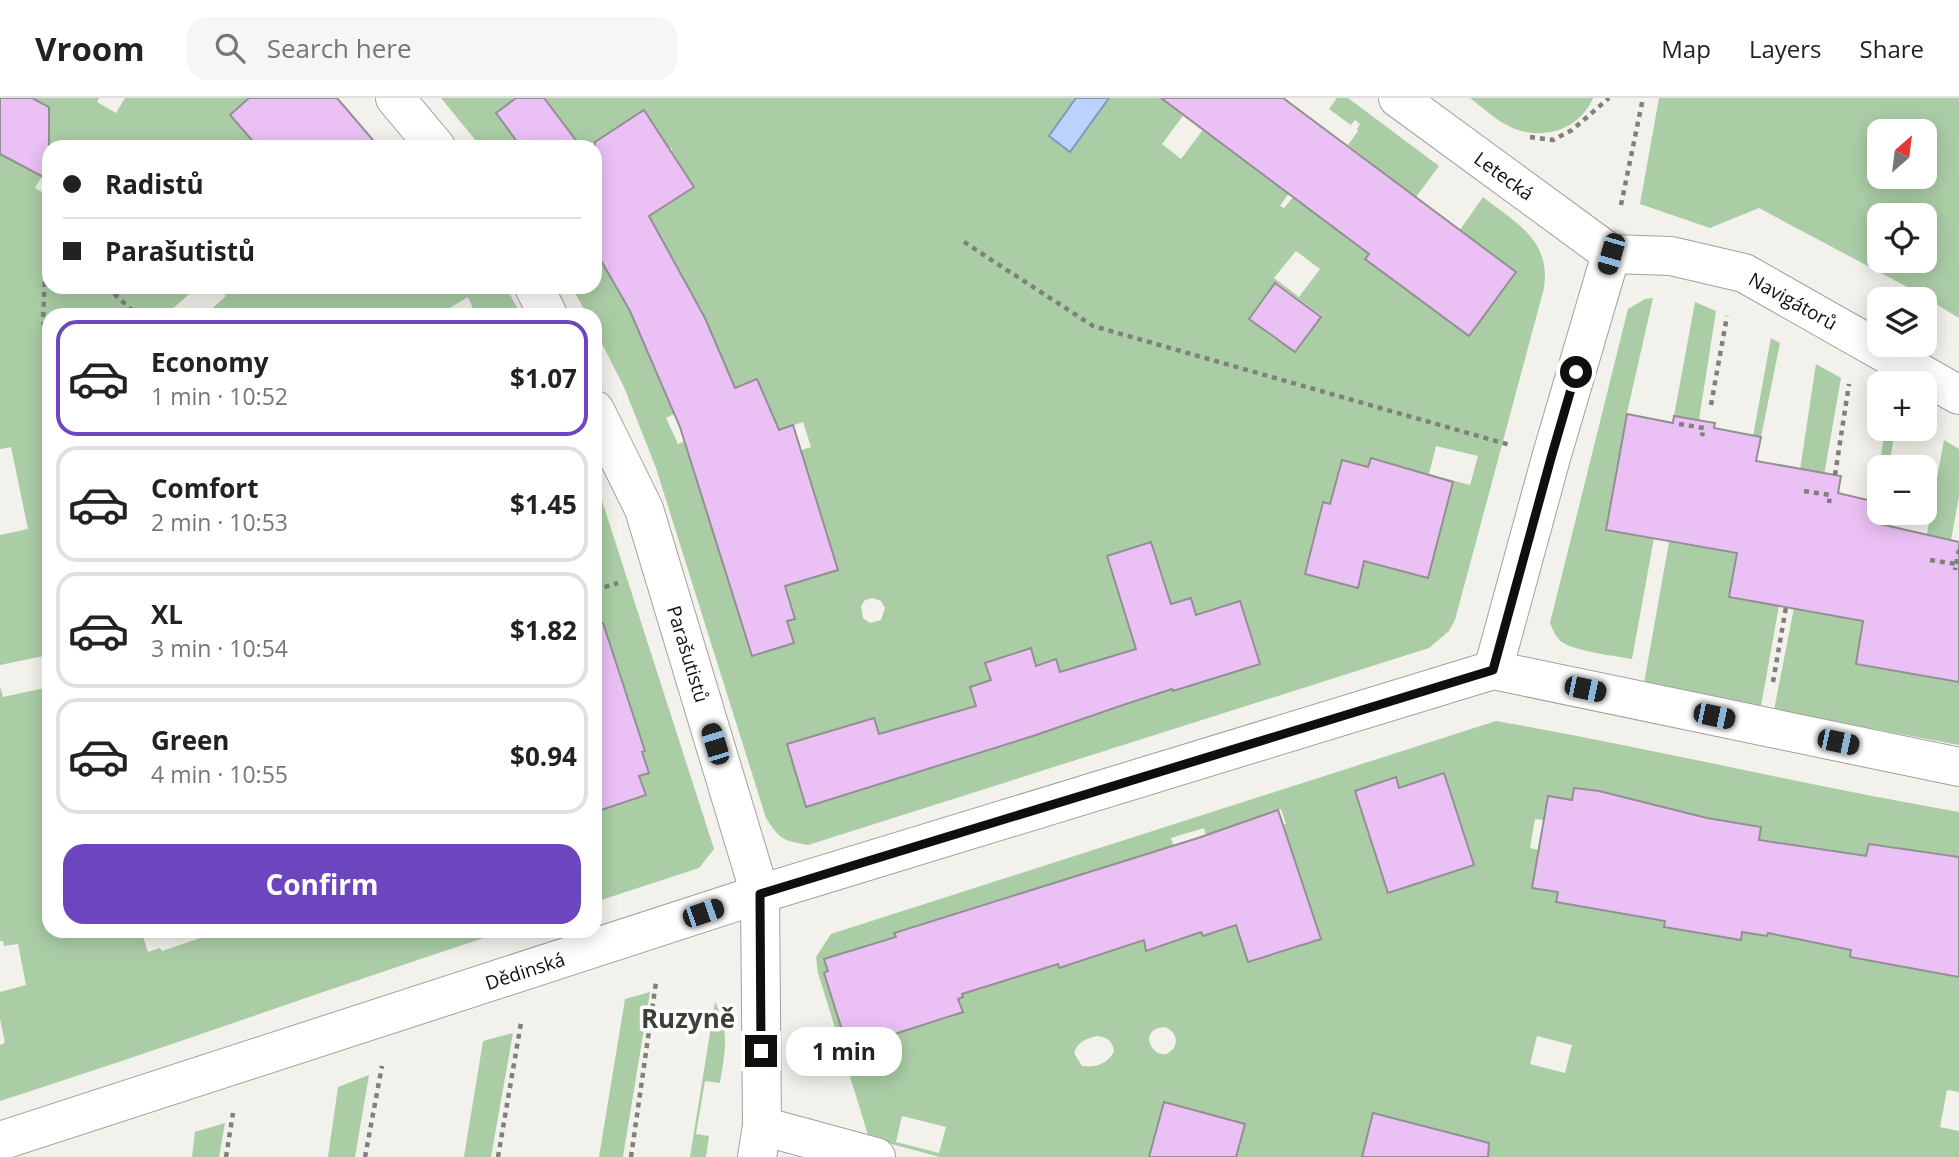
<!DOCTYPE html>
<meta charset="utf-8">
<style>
body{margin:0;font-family:"Open Sans",sans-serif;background:#f6f6f6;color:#222;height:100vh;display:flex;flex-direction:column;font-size:26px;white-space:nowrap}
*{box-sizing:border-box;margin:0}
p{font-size:23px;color:#767676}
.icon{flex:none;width:38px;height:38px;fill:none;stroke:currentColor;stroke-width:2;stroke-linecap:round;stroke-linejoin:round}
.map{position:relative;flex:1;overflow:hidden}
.sheet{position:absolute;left:42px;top:210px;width:560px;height:630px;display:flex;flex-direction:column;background:#fff;border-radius:21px;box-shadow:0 4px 18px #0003}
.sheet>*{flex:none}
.top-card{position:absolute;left:42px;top:42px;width:560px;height:154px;border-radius:21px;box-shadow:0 4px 18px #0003;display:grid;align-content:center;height:154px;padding:0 21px;background:#fff}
.needle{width:46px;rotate:28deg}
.buttons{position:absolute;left:1867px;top:21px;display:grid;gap:14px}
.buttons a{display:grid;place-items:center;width:70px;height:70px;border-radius:14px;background:#fff;box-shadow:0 4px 18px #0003;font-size:35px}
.end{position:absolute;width:32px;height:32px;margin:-16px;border:9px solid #0f0f0d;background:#fff;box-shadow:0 0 0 4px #fff}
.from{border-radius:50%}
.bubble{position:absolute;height:49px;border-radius:21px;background:#fff;box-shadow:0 4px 18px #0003;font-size:23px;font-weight:700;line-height:49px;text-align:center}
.car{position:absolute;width:21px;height:42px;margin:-21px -10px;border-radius:9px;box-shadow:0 0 5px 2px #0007;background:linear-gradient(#222 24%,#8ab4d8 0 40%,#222 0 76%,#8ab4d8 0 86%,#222 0)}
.top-card b{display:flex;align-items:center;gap:24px;height:66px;font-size:26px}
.top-card b+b{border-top:2px solid #e0e0e0}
.top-card i{width:18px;height:18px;background:#222}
ul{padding:12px 0 0;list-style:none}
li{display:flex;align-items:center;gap:21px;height:116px;margin:0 14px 10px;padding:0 7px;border:4px solid #e0e0e0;border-radius:21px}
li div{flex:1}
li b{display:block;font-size:26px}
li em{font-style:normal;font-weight:700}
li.current{border-color:#6c46bf}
li>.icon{width:63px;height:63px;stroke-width:1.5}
.action{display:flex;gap:14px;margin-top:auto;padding:14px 21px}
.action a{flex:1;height:80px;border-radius:21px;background:#6c46bf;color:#fff;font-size:28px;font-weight:700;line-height:80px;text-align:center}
header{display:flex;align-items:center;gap:42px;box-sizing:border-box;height:98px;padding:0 35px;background:#fff;border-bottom:2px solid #e0e0e0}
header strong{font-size:33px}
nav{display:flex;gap:38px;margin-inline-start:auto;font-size:24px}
.search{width:490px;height:63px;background:#f6f6f6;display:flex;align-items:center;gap:18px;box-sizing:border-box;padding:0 24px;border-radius:21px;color:#767676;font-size:26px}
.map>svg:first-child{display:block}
.green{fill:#aacda6;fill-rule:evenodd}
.water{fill:#bbd2fe;stroke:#8798b6;stroke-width:2}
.building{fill:#ebc1f5;stroke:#939094;stroke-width:2}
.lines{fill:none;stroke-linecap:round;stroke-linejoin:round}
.street-casing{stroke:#a2a19b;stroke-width:40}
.path{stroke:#7f7f7b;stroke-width:4.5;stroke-dasharray:5 5;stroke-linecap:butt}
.street{stroke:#fff;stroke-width:38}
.route{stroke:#0f0f0d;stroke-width:9}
.labels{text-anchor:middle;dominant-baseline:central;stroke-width:7;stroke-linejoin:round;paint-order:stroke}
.street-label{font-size:19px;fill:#0f0f0d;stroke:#fff}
.district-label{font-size:26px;font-weight:bold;fill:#403f3a;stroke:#fff}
</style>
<header>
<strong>Vroom</strong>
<div class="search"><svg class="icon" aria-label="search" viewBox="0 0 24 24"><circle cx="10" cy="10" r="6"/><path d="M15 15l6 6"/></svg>Search here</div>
<nav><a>Map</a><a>Layers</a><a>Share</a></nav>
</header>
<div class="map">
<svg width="1959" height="1059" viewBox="0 0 1959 1059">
<rect width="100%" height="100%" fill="#f2f1eb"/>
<!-- green -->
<g class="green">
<path d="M0 0H99L97 4 116 15 125 0H249L230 17 258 49H74L63 42 59 49H49V66L35 90 49 98V189H150L152 191 154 189H197L170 213 173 217H49V557L0 567V437L28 431 11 349 0 351Z"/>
<path d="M441 0H516L496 16 514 40 553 12 544 0H1076L1049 37 1070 53 1109 0H1164L1173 7 1179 0H1266L1229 50 1289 95 1280 108 1284 110 1294 98 1326 123 1370 64 1348 47 1358 33 1357 31 1360 26 1355 22 1351 27 1329 11 1337 0H1348L1439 68 1416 99 1413 97 1366 162 1469 238 1516 174 1460 132 1483 99C1516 125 1551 142 1544 190L1455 522 1449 533 1429 550 808 747C784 743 779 741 766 720L656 370 624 289 595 232V217H587L572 189H595V152L694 89 672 53V50L670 51 644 12 588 49H549L566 36 551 17 516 43 520 49H481ZM1188 11 1208 25 1181 61 1162 46ZM661 140 675 166 620 195 607 170ZM1296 153 1320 171 1299 199 1274 180ZM1277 185 1322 218 1296 254 1270 238 1250 220ZM700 208 735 290 757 281 768 307 678 346 666 320 674 316 639 234ZM803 324 811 349 765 364 758 339ZM1436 348 1478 358 1470 387 1429 376ZM1371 360 1390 365 1387 374 1451 391 1428 479 1364 463 1358 490 1305 476 1322 404 1330 406 1342 362 1368 369ZM806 369 838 472 806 482 801 467 731 488 703 401ZM1150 444 1171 506 1190 500 1196 517 1240 504 1260 566 1173 593 1150 521 1128 527 1107 458ZM787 497 795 520 787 523 794 545 753 558 738 513ZM873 500 881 503 885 510 881 522 870 525 863 520 861 508 865 502ZM1030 550 1036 568 1056 561 1076 624 989 651 970 589 991 582 985 565ZM1137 550 1152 597 1092 616 1078 570ZM873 620 893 681 806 709 787 646ZM928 622 942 666 911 676 898 631Z"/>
<path d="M1470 0H1593C1580 31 1545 42 1515 31 1499 25 1483 10 1470 0Z"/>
<path d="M1659 0H1959V220L1911 191 1759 110 1710 130 1640 106ZM1880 33H1925V79H1880ZM1880 117H1925V163H1880Z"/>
<path d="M218 189H506L521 217H476L468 199 438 217H205L226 198Z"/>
<path d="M1653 200 1627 315 1607 432 1654 440 1632 561C1615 558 1574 553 1562 544 1556 540 1553 532 1550 525L1628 211 1645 201Z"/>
<path d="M1695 204 1716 213 1699 322 1674 318Z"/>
<path d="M1771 240 1780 245 1761 339 1753 338Z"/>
<path d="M1816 266 1841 280 1822 389 1798 385Z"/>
<path d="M1885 331H1895L1889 369H1880L1879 405 1874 404Z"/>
<path d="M1944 342 1959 351V398L1951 442 1924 452Z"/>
<path d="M595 381 714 751 699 770 595 804V714L645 697 639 678 649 675 643 654 645 653 611 547 595 551Z"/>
<path d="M1669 444 1737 455 1730 499 1779 508 1761 608 1644 585Z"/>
<path d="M1794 510 1863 523 1857 566 1959 584V647L1774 612Z"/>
<path d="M0 588 3 599 49 589V833H141L148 854 160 850 162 853 221 833H505C336 888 169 949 0 1003V947L5 945 0 921V894L26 887 18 846 4 848 3 843H0Z"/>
<path d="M1496 623C1651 650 1804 687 1959 714V767L1913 753 1869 746 1866 758 1843 754 1838 778 1851 852 1850 859 1926 873 1959 876V994L1947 992 1940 1029 1959 1033V1059H1236L1245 1026 1164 1004 1149 1059H940L869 1040 818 875 816 859 831 836ZM1444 676 1474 768 1388 795 1355 693 1396 679 1399 690ZM1575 690 1615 696 1618 697 1617 701 1669 710 1715 734 1718 722 1761 729 1759 742 1774 800 1767 837 1742 834 1740 842 1664 829 1665 821 1559 804 1556 805 1558 794 1532 790 1539 752 1530 750 1535 721 1544 722 1572 702ZM1281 711 1286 726 1283 727 1320 841 1249 864 1236 827 1203 838 1171 740 1204 730 1212 756 1245 724ZM1152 755 1179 842 1147 853 1144 842 1059 869 1039 806 1079 781 1078 777ZM1011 798 1025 840 978 891 955 816ZM895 836 963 899 958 901 962 914 927 926H878L888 956 853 966 824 876 828 873 825 862 876 859 873 846 896 839ZM1165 929C1173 932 1180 941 1173 951 1157 970 1133 931 1165 929ZM1097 938C1107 939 1113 943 1114 954 1107 966 1095 970 1082 968L1074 955C1078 943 1086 941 1097 938ZM1537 938 1572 947 1565 975 1530 966ZM902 1018 946 1029 939 1055 896 1044Z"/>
<path d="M650 894 623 1059H599L625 901Z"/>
<path d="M715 904C730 934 725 953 720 985L705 983 696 1036 709 1038 706 1059H690Z"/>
<path d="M513 935 491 1059H464L483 943Z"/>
<path d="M369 977 355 1059H328L338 989Z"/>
<path d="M225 1025 219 1059H192L195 1034Z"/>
</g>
<!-- water -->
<path class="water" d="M1076 0H1109L1070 54 1049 38Z"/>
<!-- building -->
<g class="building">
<path d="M0 0H32L49 9V82L0 56Z"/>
<path d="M249 0H337L379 49H258L230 17Z"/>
<path d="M516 0H544L581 49H521L496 15Z"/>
<path d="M1161 0H1283L1516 174 1469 238 1365 161 1369 156Z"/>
<path d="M644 12 694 89 649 118 705 220 735 290 757 281 779 332 793 327 838 472 785 488 795 521 787 523 794 545 752 558 680 329 630 213 595 152V44Z"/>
<path d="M1275 185 1321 219 1295 254 1249 221Z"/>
<path d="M1627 316 1673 325 1674 318 1715 325 1714 330 1761 339 1756 363 1841 378 1838 395 1880 405V426L1959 444V584L1856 566 1863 523 1729 499 1737 455 1606 432Z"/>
<path d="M1371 360 1453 384 1428 480 1364 463 1358 490 1305 476 1323 404 1330 406 1342 362 1368 369Z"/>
<path d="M1151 444 1171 506 1191 500 1196 517 1240 503 1260 566 1173 593 1172 591 1123 607 1033 638 806 709 787 646 874 620 879 636 976 608 970 589 991 582 985 565 1031 550 1036 568 1056 561 1060 574 1136 551 1107 458Z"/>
<path d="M603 525 645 653 642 654 649 675 639 678 646 697 595 714V526Z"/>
<path d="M1444 675 1474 767 1388 795 1355 693 1396 679 1399 690Z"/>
<path d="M1574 690 1599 693 1707 720 1761 729 1759 742 1866 758 1869 746 1959 759V879L1850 859 1851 852 1768 835 1767 838 1742 834 1741 842 1664 829 1665 823 1556 804 1558 794 1532 790 1548 698 1572 702Z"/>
<path d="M1278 712 1321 841 1248 864 1236 827 1203 838 1201 834 1146 853 1144 842 1059 870 1058 866 962 896 963 899 958 901 963 914 848 951 824 875 828 873 824 861 896 839 894 835 1198 740Z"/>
<path d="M1164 1004 1245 1026 1236 1059H1149Z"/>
<path d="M1373 1015 1489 1045 1488 1059H1362Z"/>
</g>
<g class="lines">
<!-- street casing -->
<g class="street-casing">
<g id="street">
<path d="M395 0 436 49"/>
<path d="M1398 0 1611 156"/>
<path d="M1611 156 1671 158 1744 175 1959 297"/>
<path d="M534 189 548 217"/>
<path d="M595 312 644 411 760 796 762 1028 757 1059"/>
<path d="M1493 572 1551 360 1611 156"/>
<path d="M762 1028 876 1059"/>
<path d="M0 1043 760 796 1493 572 1959 669"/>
</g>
</g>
<!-- path -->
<g class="path">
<path d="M1530 39 1553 42 1572 32 1609 0"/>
<path d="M1621 107 1643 0"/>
<path d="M47 134 43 222 49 255"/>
<path d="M964 144 1093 228 1510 347"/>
<path d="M107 189 137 217"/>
<path d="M1711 307 1727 218"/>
<path d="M1679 326 1704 330 1702 338"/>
<path d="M1835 377 1849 286"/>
<path d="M1804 393 1830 397 1829 405"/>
<path d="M1930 462 1956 466 1955 472"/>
<path d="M1956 466 1959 452"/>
<path d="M595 492 618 485"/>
<path d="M1773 584 1786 509"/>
<path d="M226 1059 233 1015"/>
<path d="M365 1059 382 968"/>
<path d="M498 1059 521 925"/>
<path d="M631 1059 656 884"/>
</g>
<!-- street -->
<use href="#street" class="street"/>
</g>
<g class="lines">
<!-- route -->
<path class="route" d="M761 953 760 796 1493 572 1551 360 1576 274"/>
</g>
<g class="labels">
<!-- street labels -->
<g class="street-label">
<text transform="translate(1504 78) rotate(36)">Letecká</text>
<text transform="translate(1793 203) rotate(29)">Navigátorů</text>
<text transform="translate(688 556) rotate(73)">Parašutistů</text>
<text transform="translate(525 873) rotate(-18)">Dědinská</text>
</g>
<!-- district labels -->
<g class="district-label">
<text x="688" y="920">Ruzyně</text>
</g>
</g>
</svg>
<div class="buttons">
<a><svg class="needle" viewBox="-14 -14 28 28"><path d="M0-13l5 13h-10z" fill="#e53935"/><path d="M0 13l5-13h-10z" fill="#767676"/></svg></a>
<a><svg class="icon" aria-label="locate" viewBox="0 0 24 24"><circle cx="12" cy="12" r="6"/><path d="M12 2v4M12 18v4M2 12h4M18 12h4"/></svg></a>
<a><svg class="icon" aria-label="layers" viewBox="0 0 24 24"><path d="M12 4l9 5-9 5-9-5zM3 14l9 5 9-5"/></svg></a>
<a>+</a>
<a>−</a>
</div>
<i class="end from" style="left:1576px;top:274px"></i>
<i class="end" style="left:761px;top:953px"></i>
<div class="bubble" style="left:786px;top:929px;width:116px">1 min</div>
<i class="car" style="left:1611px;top:156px;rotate:196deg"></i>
<i class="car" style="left:1585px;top:591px;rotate:102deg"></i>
<i class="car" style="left:1714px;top:618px;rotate:102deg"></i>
<i class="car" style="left:1838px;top:644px;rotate:102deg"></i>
<i class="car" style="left:715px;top:646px;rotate:343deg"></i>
<i class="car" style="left:703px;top:815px;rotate:71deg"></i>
<div class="top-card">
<b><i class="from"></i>Radistů</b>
<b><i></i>Parašutistů</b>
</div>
<section class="sheet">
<ul>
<li class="current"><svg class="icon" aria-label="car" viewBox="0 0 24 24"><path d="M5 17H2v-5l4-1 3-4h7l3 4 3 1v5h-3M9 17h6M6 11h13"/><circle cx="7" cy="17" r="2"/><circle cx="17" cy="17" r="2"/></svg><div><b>Economy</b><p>1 min · 10:52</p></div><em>$1.07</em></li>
<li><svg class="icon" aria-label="car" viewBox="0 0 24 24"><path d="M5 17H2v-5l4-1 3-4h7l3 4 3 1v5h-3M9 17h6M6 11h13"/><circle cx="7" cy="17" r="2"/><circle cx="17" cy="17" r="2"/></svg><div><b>Comfort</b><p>2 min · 10:53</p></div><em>$1.45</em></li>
<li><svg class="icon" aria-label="car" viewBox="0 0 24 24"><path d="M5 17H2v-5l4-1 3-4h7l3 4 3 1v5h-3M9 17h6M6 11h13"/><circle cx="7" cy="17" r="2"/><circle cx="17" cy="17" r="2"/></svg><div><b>XL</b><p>3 min · 10:54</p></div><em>$1.82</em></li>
<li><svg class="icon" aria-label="car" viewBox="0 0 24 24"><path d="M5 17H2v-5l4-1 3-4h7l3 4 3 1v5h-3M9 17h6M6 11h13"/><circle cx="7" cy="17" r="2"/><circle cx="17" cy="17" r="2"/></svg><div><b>Green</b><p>4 min · 10:55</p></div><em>$0.94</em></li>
</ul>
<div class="action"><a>Confirm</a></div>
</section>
</div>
